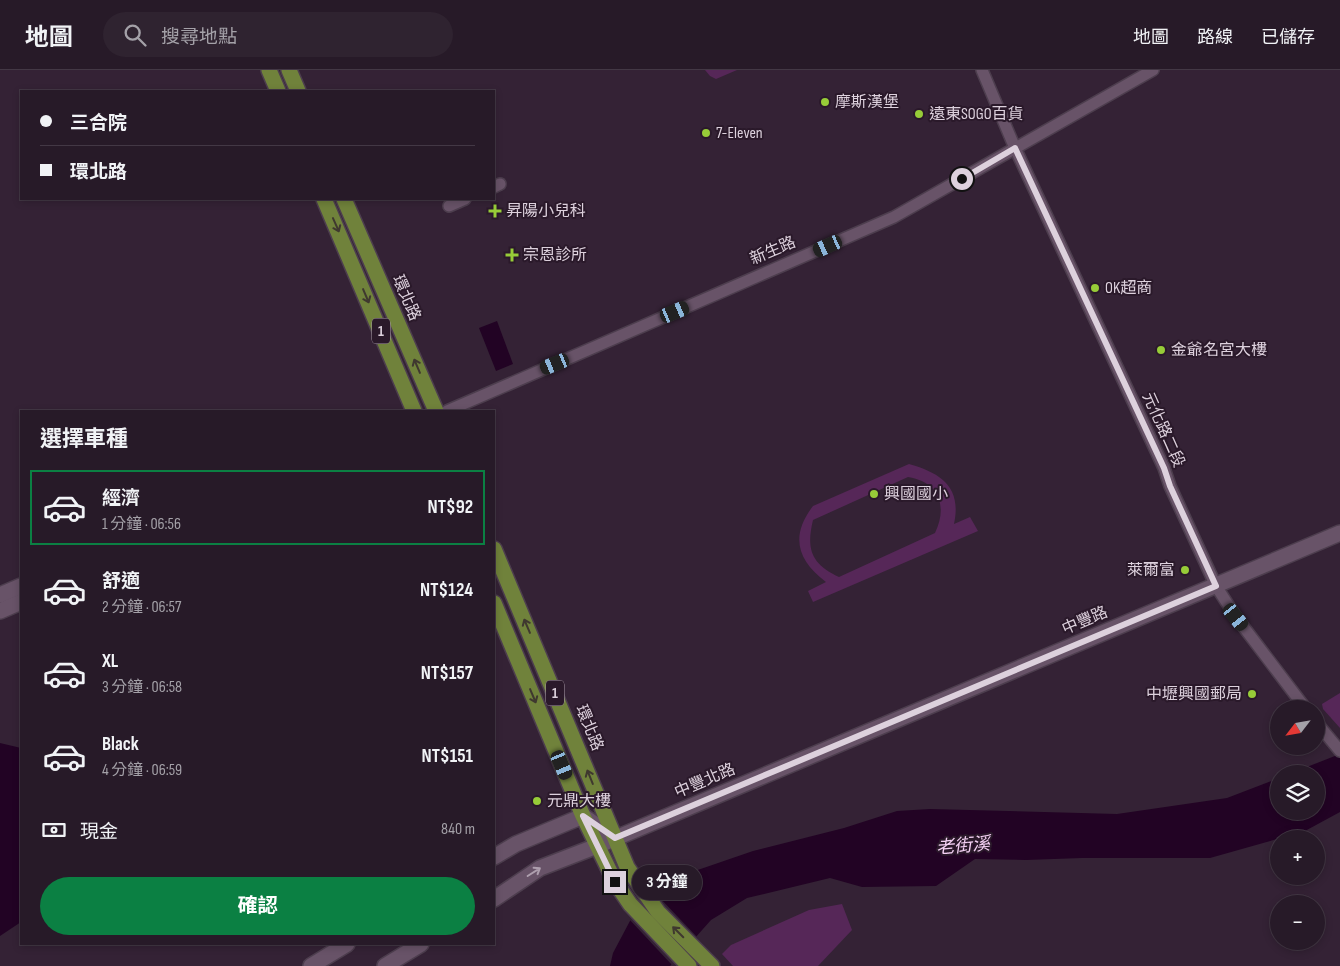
<!DOCTYPE html>
<html lang="zh-TW">
<meta charset="utf-8">
<style>
body{margin:0;font-family:"Sofia Sans Condensed","Noto Sans TC",sans-serif;background:#2f2330;color:#f1f3f6;height:100vh;display:flex;flex-direction:column;font-size:19px;white-space:nowrap}
*{box-sizing:border-box;margin:0}
p{font-size:16px;color:#a4a1a8}
.icon{flex:none;width:28px;height:28px;fill:none;stroke:currentColor;stroke-width:2;stroke-linecap:round;stroke-linejoin:round}
.map{position:relative;flex:1;overflow:hidden}
.drawer{position:absolute;left:20px;top:340px;width:475px;height:535px;display:flex;flex-direction:column;background:#271a28;border-radius:0px;box-shadow:0 2px 8px #0003,0 0 0 1px #433845}
.drawer>*{flex:none}
.banner{position:absolute;left:20px;top:20px;width:475px;height:110px;border-radius:0px;box-shadow:0 2px 8px #0003,0 0 0 1px #433845;display:grid;align-content:center;height:110px;padding:0 20px;background:#271a28}
.needle{width:32px;rotate:239deg}
.fabs{position:absolute;left:1270px;top:630px;display:grid;gap:10px}
.fabs a{display:grid;place-items:center;width:55px;height:55px;border-radius:50%;background:#271a28;box-shadow:0 2px 8px #0003,0 0 0 1px #433845;font-size:25px}
.end{position:absolute;width:22px;height:22px;margin:-11px;border:6px solid #ddd1dd;background:#111;box-shadow:0 0 0 2px #111}
.from{border-radius:50%}
.bubble{position:absolute;height:35px;border-radius:18px;background:#271a28;box-shadow:0 2px 8px #0003,0 0 0 1px #433845;font-size:16px;font-weight:700;line-height:35px;text-align:center}
.car{position:absolute;width:15px;height:30px;margin:-15px -8px;border-radius:6px;box-shadow:0 0 4px 1px #0007;background:linear-gradient(#222 24%,#8ab4d8 0 40%,#222 0 76%,#8ab4d8 0 86%,#222 0)}
.banner b{display:flex;align-items:center;gap:18px;height:48px;font-size:19px}
.banner b+b{border-top:1px solid #433845}
.banner i{width:12px;height:12px;background:#f1f3f6}
ul{padding:0;list-style:none}
li{display:flex;align-items:center;gap:15px;height:75px;margin:0 10px 8px;padding:0 10px;border:2px solid transparent;border-radius:0px}
li div{flex:1}
li b{display:block;font-size:19px}
li em{font-style:normal;font-weight:700}
li.selected{border-color:#0b8043}
li>.icon{width:45px;height:45px;stroke-width:1.5}
h2{padding:0 20px;font-size:22px;line-height:60px}
.pay{display:flex;align-items:center;gap:12px;height:55px;padding:0 20px;font-size:19px}
.pay p{margin-inline-start:auto}
.primary-button{display:flex;gap:10px;margin-top:auto;padding:10px 20px}
.primary-button a{flex:1;height:58px;border-radius:30px;background:#0b8043;color:#fff;font-size:20px;font-weight:700;line-height:58px;text-align:center}
header{display:flex;align-items:center;gap:30px;box-sizing:border-box;height:70px;padding:0 25px;background:#271a28;border-bottom:1px solid #433845}
header strong{font-size:24px}
nav{display:flex;gap:28px;margin-inline-start:auto;font-size:18px}
.search{width:350px;height:45px;background:#2f2330;display:flex;align-items:center;gap:12px;box-sizing:border-box;padding:0 18px;border-radius:28px;color:#a4a1a8;font-size:19px}
.map>svg:first-child{display:block}
.green{fill:#562758;fill-rule:evenodd}
.water{fill:#220324}
.pier{fill:#342235}
.lines{fill:none;stroke-linecap:round;stroke-linejoin:round}
.street-casing{stroke:#4d3e4e;stroke-width:14}
.secondary-casing{stroke:#4d3e4e;stroke-width:18}
.primary-casing{stroke:#4d3e4e;stroke-width:18}
.street{stroke:#685368;stroke-width:11}
.secondary{stroke:#685368;stroke-width:15}
.primary{stroke:#70823b;stroke-width:15}
.oneway{stroke:#3f382f}
.oneway2{stroke:#ae9fae}
.route{stroke:#ddd1dd;stroke-width:6}
.poi-dot{fill:#97cc38;stroke:#2a192a;stroke-width:2}
.labels{text-anchor:middle;dominant-baseline:central;stroke-width:4;stroke-linejoin:round;paint-order:stroke}
.shield{fill:#2a192a;stroke:#a79aa7;stroke-width:1}
.shield-label{font-size:15px;font-weight:bold;fill:#ddd1dd}
.poi-label{font-size:16px;fill:#ddd1dd;stroke:#2a192a;text-anchor:start}
.street-label{font-size:16px;fill:#ddd1dd;stroke:#2a192a}
.water-label{font-size:18px;font-style:italic;fill:#f5d1f5;stroke:#2a192a}
</style>
<header>
<strong>地圖</strong>
<div class="search"><svg class="icon" aria-label="search" viewBox="0 0 24 24"><circle cx="10" cy="10" r="6"/><path d="M15 15l6 6"/></svg>搜尋地點</div>
<nav><a>地圖</a><a>路線</a><a>已儲存</a></nav>
</header>
<div class="map">
<svg width="1340" height="896" viewBox="0 0 1340 896">
<rect width="100%" height="100%" fill="#342235"/>
<!-- green -->
<g class="green">
<path d="M705 0H737L716 9 710 6Z"/>
<path d="M909 394C941 403 962 417 954 454L970 447 978 461 813 532 808 521 826 512C797 490 790 466 813 436ZM908 407C939 412 948 436 935 463L839 507C811 494 806 479 813 450Z"/>
<path d="M1340 623V658L1323 639 1322 634Z"/>
<path d="M842 834 852 860 818 896H733L722 884 731 875 809 840Z"/>
</g>
<!-- water -->
<g class="water">
<path d="M497 251 513 294 496 301 479 258Z"/>
<path d="M0 673 21 678V852L0 866Z"/>
<path d="M1340 684V742L1305 761 1210 788H1082L1026 790 975 789 936 816 862 817 830 808 747 828 711 850 670 896H610L613 883 631 849 686 804 753 781 844 758 897 741 930 739 1117 744 1227 728 1279 708V741H1316V704H1289Z"/>
</g>
<!-- pier -->
<path class="pier" d="M657 825 698 868 673 896 629 849Z"/>
<g class="lines">
<!-- street casing -->
<g class="street-casing">
<g id="street">
<path d="M982 0 1015 78 1164 398 1170 416 1216 516 1236 547 1306 639"/>
<path d="M494 117 500 114"/>
<path d="M449 136 465 129"/>
<path d="M447 341 894 147 1153 0"/>
<path d="M1316 652 1340 681"/>
</g>
</g>
<!-- secondary casing -->
<g class="secondary-casing">
<g id="secondary">
<path d="M0 525 21 516"/>
<path d="M0 541 21 532"/>
<path d="M494 787 516 774 583 746 615 768"/>
<path d="M494 829 540 798 597 776 1340 463"/>
<path d="M311 896 347 874"/>
<path d="M385 896 421 874"/>
</g>
</g>
<!-- primary casing -->
<g class="primary-casing">
<g id="primary">
<path d="M269 0 278 21"/>
<path d="M289 0 298 21"/>
<path d="M324 129 414 341"/>
<path d="M344 129 436 341"/>
<path d="M494 479 627 797 658 842 712 896"/>
<path d="M494 533 583 746 615 812 630 834 689 896"/>
</g>
</g>
<!-- street -->
<use href="#street" class="street"/>
<!-- secondary -->
<use href="#secondary" class="secondary"/>
<!-- primary -->
<use href="#primary" class="primary"/>
</g>
<!-- one-way arrows -->
<defs><path id="oneway-shaft" d="M-6 0H5M1.5-3L5.5 0L1.5 3" fill="none" stroke-width="1.6" stroke-linecap="round" stroke-linejoin="round" transform="scale(1.25)"/></defs>
<g class="oneway">
<use href="#oneway-shaft" transform="translate(336 155) rotate(66)"/>
<use href="#oneway-shaft" transform="translate(366 226) rotate(67)"/>
<use href="#oneway-shaft" transform="translate(417 296) rotate(-113)"/>
<use href="#oneway-shaft" transform="translate(527 556) rotate(-113)"/>
<use href="#oneway-shaft" transform="translate(533 626) rotate(67)"/>
<use href="#oneway-shaft" transform="translate(590 707) rotate(-112)"/>
<use href="#oneway-shaft" transform="translate(678 862) rotate(-135)"/>
</g>
<use class="oneway2" href="#oneway-shaft" transform="translate(534 802) rotate(-32)"/>
<g class="lines">
<!-- route -->
<path class="route" d="M615 812 583 746 615 768 1216 516 1170 416 1164 398 1015 78 962 109"/>
</g>
<!-- markers -->
<g class="poi-dot">
<circle cx="825" cy="32" r="5"/>
<circle cx="919" cy="44" r="5"/>
<circle cx="706" cy="63" r="5"/>
<path d="M492.5 133.5h5v5h5v5h-5v5h-5v-5h-5v-5h5z"/>
<path d="M509.5 177.5h5v5h5v5h-5v5h-5v-5h-5v-5h5z"/>
<circle cx="1095" cy="218" r="5"/>
<circle cx="1161" cy="280" r="5"/>
<circle cx="874" cy="424" r="5"/>
<circle cx="1185" cy="500" r="5"/>
<circle cx="1252" cy="624" r="5"/>
<circle cx="537" cy="731" r="5"/>
</g>
<g class="labels">
<!-- shield labels -->
<g class="shield">
<rect x="372" y="248.5" width="18" height="25" rx="4"/>
<rect x="546" y="610.5" width="18" height="25" rx="4"/>
</g>
<g class="shield-label">
<text x="381" y="261">1</text>
<text x="555" y="623">1</text>
</g>
<!-- poi labels -->
<g class="poi-label">
<text x="835" y="32">摩斯漢堡</text>
<text x="929" y="44">遠東SOGO百貨</text>
<text x="716" y="63">7-Eleven</text>
<text x="506" y="141">昇陽小兒科</text>
<text x="523" y="185">宗恩診所</text>
<text x="1105" y="218">OK超商</text>
<text x="1171" y="280">金爺名宮大樓</text>
<text x="884" y="424">興國國小</text>
<text x="1175" y="500" text-anchor="end">萊爾富</text>
<text x="1242" y="624" text-anchor="end">中壢興國郵局</text>
<text x="547" y="731">元鼎大樓</text>
</g>
<!-- street labels -->
<g class="street-label">
<text transform="translate(773 181) rotate(-23)">新生路</text>
<text transform="translate(406 228) rotate(67)">環北路</text>
<text transform="translate(1163 360) rotate(66)">元化路二段</text>
<text transform="translate(1085 551) rotate(-23)">中豐路</text>
<text transform="translate(589 658) rotate(68)">環北路</text>
<text transform="translate(705 711) rotate(-23)">中豐北路</text>
</g>
<!-- water labels -->
<g class="water-label">
<text transform="translate(963 776) rotate(-5)">老街溪</text>
</g>
</g>
</svg>
<div class="fabs">
<a><svg class="needle" viewBox="-14 -14 28 28"><path d="M0-13l5 13h-10z" fill="#e53935"/><path d="M0 13l5-13h-10z" fill="#a4a1a8"/></svg></a>
<a><svg class="icon" aria-label="layers" viewBox="0 0 24 24"><path d="M12 4l9 5-9 5-9-5zM3 14l9 5 9-5"/></svg></a>
<a>+</a>
<a>−</a>
</div>
<i class="end from" style="left:962px;top:109px"></i>
<i class="end" style="left:615px;top:812px"></i>
<div class="bubble" style="left:632px;top:795px;width:70px">3 分鐘</div>
<i class="car" style="left:828px;top:176px;rotate:246deg"></i>
<i class="car" style="left:675px;top:242px;rotate:67deg"></i>
<i class="car" style="left:555px;top:294px;rotate:248deg"></i>
<i class="car" style="left:1236px;top:547px;rotate:142deg"></i>
<i class="car" style="left:562px;top:695px;rotate:157deg"></i>
<div class="banner">
<b><i class="from"></i>三合院</b>
<b><i></i>環北路</b>
</div>
<section class="drawer">
<h2>選擇車種</h2>
<ul>
<li class="selected"><svg class="icon" aria-label="car" viewBox="0 0 24 24"><path d="M5 17H2v-5l4-1 3-4h7l3 4 3 1v5h-3M9 17h6M6 11h13"/><circle cx="7" cy="17" r="2"/><circle cx="17" cy="17" r="2"/></svg><div><b>經濟</b><p>1 分鐘 · 06:56</p></div><em>NT$92</em></li>
<li><svg class="icon" aria-label="car" viewBox="0 0 24 24"><path d="M5 17H2v-5l4-1 3-4h7l3 4 3 1v5h-3M9 17h6M6 11h13"/><circle cx="7" cy="17" r="2"/><circle cx="17" cy="17" r="2"/></svg><div><b>舒適</b><p>2 分鐘 · 06:57</p></div><em>NT$124</em></li>
<li><svg class="icon" aria-label="car" viewBox="0 0 24 24"><path d="M5 17H2v-5l4-1 3-4h7l3 4 3 1v5h-3M9 17h6M6 11h13"/><circle cx="7" cy="17" r="2"/><circle cx="17" cy="17" r="2"/></svg><div><b>XL</b><p>3 分鐘 · 06:58</p></div><em>NT$157</em></li>
<li><svg class="icon" aria-label="car" viewBox="0 0 24 24"><path d="M5 17H2v-5l4-1 3-4h7l3 4 3 1v5h-3M9 17h6M6 11h13"/><circle cx="7" cy="17" r="2"/><circle cx="17" cy="17" r="2"/></svg><div><b>Black</b><p>4 分鐘 · 06:59</p></div><em>NT$151</em></li>
</ul>
<div class="pay"><svg class="icon" aria-label="cash" viewBox="0 0 24 24"><path d="M3 7h18v10H3z"/><circle cx="12" cy="12" r="2"/></svg>現金<p>840 m</p></div>
<div class="primary-button"><a>確認</a></div>
</section>
</div>
